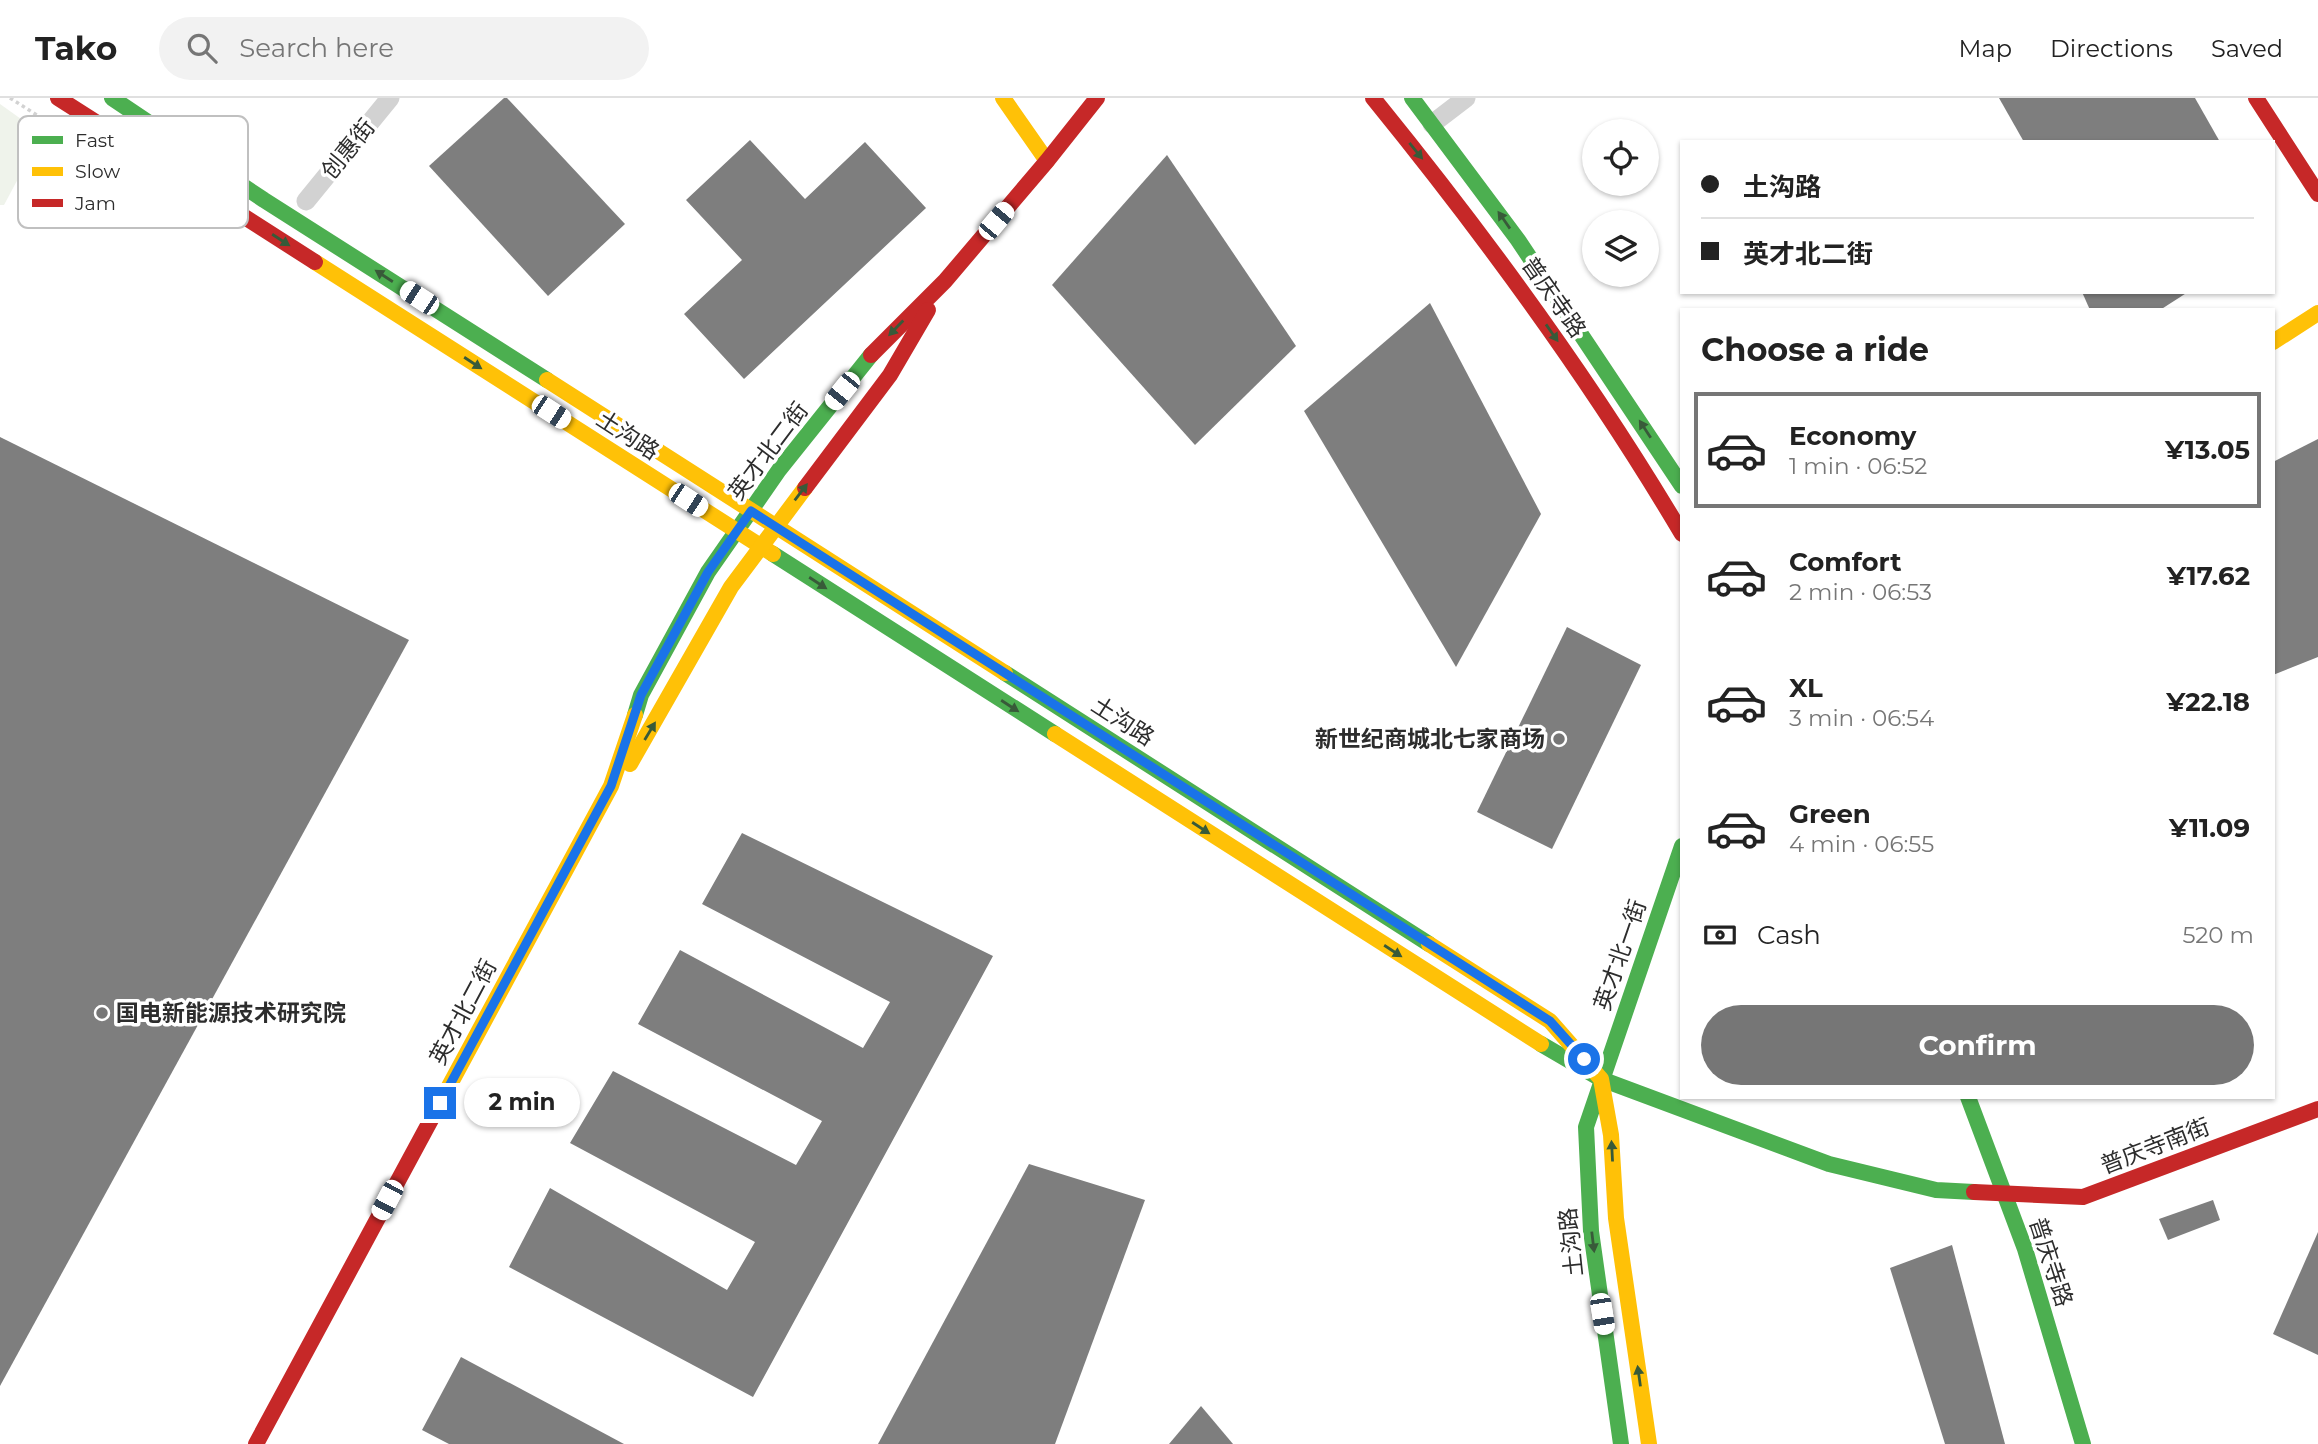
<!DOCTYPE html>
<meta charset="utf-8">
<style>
body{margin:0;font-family:Montserrat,"Noto Sans SC",sans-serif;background:#f2f2f2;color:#222;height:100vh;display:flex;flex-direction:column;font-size:26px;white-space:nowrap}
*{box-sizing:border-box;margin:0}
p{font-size:23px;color:#767676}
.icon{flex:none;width:38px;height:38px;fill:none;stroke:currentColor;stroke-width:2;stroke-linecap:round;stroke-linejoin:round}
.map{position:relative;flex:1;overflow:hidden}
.side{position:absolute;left:1680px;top:210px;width:595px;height:791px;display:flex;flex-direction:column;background:#fff;border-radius:0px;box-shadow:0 2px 5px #0004}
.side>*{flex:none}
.hud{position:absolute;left:1680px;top:42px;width:595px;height:154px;border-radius:0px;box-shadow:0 2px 5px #0004;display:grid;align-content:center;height:154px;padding:0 21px;background:#fff}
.tools{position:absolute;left:1582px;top:21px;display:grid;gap:14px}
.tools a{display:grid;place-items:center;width:77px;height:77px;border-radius:50%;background:#fff;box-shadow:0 2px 5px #0004;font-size:35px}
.end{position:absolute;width:32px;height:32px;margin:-16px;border:9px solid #1a73e8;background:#fff;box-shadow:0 0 0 4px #fff}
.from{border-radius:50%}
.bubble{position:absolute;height:49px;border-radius:24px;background:#fff;box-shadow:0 2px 5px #0004;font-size:23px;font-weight:700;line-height:49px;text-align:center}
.car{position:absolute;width:21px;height:42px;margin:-21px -10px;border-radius:9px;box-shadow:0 0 5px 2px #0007;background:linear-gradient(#fff 24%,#345 0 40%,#fff 0 76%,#345 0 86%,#fff 0)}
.hud b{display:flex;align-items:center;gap:24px;height:66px;font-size:26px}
.hud b+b{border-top:2px solid #e0e0e0}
.hud i{width:18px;height:18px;background:#222}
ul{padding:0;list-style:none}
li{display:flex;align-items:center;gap:21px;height:116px;margin:0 14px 10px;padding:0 7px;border:4px solid transparent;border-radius:0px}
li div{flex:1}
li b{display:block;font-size:26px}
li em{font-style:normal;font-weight:700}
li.current{border-color:#767676}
li>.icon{width:63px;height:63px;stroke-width:1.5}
h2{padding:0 21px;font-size:32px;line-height:84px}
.pay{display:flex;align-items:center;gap:18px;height:77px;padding:0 21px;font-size:26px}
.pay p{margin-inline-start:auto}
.button{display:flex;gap:14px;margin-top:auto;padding:14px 21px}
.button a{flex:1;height:80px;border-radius:42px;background:#767676;color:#fff;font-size:28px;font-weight:700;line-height:80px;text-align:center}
header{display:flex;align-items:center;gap:42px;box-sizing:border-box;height:98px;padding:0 35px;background:#fff;border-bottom:2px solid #e0e0e0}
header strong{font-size:33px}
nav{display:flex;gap:38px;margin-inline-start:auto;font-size:24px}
.search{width:490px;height:63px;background:#f2f2f2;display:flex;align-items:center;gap:18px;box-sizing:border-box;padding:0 24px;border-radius:38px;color:#767676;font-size:26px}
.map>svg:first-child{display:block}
.green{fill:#eff3eb}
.building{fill:#7e7e7e}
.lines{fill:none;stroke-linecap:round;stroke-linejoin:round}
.path{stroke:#d2d2d2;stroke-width:3.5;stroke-dasharray:3.5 3.5;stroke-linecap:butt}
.street{stroke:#d2d2d2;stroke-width:19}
.fast{stroke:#4caf50;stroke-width:16}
.slow{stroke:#ffc107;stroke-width:16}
.jam{stroke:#c62828;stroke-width:16}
.oneway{fill:#385a39}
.route{stroke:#1a73e8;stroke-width:9}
.poi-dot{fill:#767676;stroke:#fff;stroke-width:2.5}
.labels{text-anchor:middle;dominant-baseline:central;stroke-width:7;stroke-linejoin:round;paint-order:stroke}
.street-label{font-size:23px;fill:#2d2d2d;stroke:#fff}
.poi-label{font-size:23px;font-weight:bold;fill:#2d2d2d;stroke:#fff;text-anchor:end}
.key{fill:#fff;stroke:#c0c0c0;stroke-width:2}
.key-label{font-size:19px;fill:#2d2d2d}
</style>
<header>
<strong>Tako</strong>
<div class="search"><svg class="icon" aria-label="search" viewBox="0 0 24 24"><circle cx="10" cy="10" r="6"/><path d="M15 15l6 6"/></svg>Search here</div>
<nav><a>Map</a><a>Directions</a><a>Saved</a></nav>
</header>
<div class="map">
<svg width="2318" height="1346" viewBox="0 0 2318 1346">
<rect width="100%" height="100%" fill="#fff"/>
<!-- green -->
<path class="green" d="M0 6 42 36 4 107H0Z"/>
<!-- building -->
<g class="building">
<path d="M504 0H507L625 126 548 198 429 68Z"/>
<path d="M1999 0H2195L2220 44H2024Z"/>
<path d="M750 42 805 101 865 44 926 110 744 281 684 216 742 162 686 102Z"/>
<path d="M1167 57 1296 248 1195 347 1052 187Z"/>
<path d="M2082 194H2188L2160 212H2090Z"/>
<path d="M1430 205 1541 416 1456 569 1304 313Z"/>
<path d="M0 339 409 542 0 1288Z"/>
<path d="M2318 341V559L2273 577V364Z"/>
<path d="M1567 529 1641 567 1552 751 1477 714Z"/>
<path d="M742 735 993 858 753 1299 509 1169 550 1090 727 1192 755 1144 570 1045 613 973 796 1067 822 1023 638 926 680 852 863 950 890 904 702 806Z"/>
<path d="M1029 1066 1145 1102 1055 1346H878Z"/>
<path d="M2213 1102 2220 1122 2168 1142 2159 1121Z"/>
<path d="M2318 1134V1257L2273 1236Z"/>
<path d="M1952 1147 2005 1346H1945L1890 1170Z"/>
<path d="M461 1259 624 1346H449L422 1332Z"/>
<path d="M1201 1308 1233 1346H1169Z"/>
</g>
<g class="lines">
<!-- path -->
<path class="path" d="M10 0 40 19"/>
<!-- street -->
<g class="street">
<path d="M1432 26 1466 0"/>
<path d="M306 103 390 0"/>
</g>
<!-- fast -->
<g class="fast">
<path d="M112 0 264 102 547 282"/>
<path d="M1412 0 1518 142 1682 388"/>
<path d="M773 456 1055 636"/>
<path d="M1005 575 1429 846"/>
<path d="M635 617 641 597 708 474 779 372 871 257"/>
<path d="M1541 946 1601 981 1829 1066 1936 1092 1974 1094"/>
<path d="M1968 999 2025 1151 2083 1346"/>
<path d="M1621 1346 1591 1133 1586 1029 1682 748"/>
</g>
<!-- slow -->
<g class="slow">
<path d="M1003 0 1047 63"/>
<path d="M315 164 773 456"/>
<path d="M2273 244 2318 215"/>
<path d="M547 282 1005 575"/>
<path d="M1055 636 1541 946"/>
<path d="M630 666 731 489 805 390"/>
<path d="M1429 846 1550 923 1601 981 1611 1037 1616 1120 1649 1346"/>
<path d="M440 1005 611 688 635 617"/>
</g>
<!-- jam -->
<g class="jam">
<path d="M58 0 315 164"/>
<path d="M1373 0C1486 139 1591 282 1682 436"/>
<path d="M2256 0 2318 96"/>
<path d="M871 257 945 183 1047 63 1097 0"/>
<path d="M805 390 890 277 928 212"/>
<path d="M1974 1094 2083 1099 2318 1011"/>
<path d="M256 1346 440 1005"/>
</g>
</g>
<!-- one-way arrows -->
<defs><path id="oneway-solid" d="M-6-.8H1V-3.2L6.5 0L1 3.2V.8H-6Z" transform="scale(1.75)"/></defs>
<g class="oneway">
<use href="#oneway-solid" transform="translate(1416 53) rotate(51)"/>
<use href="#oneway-solid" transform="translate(1504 122) rotate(-125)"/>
<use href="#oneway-solid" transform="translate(281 142) rotate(33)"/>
<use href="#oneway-solid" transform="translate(384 178) rotate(-147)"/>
<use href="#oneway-solid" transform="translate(896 230) rotate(134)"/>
<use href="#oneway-solid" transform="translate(1552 235) rotate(55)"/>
<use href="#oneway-solid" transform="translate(473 265) rotate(33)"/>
<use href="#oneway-solid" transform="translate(1645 331) rotate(-123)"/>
<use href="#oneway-solid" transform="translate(801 394) rotate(-53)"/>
<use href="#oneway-solid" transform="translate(818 485) rotate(33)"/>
<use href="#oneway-solid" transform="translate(1010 608) rotate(33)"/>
<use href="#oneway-solid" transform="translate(650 633) rotate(-59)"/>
<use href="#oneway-solid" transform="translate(1201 730) rotate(33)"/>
<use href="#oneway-solid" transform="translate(1393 853) rotate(33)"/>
<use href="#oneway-solid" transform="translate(1612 1053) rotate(-93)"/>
<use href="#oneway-solid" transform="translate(1593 1144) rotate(83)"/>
<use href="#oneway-solid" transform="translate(1639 1278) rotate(-98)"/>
</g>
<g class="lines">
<!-- route -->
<path class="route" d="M440 1005 611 688 641 597 708 474 751 413 1550 923 1584 961"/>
</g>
<!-- markers -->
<g class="poi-dot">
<circle cx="1559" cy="641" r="7"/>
<circle cx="102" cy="915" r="7"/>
</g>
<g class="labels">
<!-- street labels -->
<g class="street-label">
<text transform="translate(348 51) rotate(-51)">创惠街</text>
<text transform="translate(1554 199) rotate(55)">普庆寺路</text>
<text transform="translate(628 337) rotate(33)">土沟路</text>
<text transform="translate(768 353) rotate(-53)">英才北二街</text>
<text transform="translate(1123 623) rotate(33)">土沟路</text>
<text transform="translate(1620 857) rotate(-71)">英才北一街</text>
<text transform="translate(463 914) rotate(-62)">英才北二街</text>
<text transform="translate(2155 1048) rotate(-21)">普庆寺南街</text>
<text transform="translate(1571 1144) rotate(-96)">土沟路</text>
<text transform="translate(2051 1164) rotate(72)">普庆寺路</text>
</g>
<!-- poi labels -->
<g class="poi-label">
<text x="1545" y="641">新世纪商城北七家商场</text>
<text x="116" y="915" text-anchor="start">国电新能源技术研究院</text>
</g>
</g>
<!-- legend -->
<rect x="18" y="18" width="230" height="112" rx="10" class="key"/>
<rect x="32" y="38" width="31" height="8" fill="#4caf50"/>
<rect x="32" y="69" width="31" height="9" fill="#ffc107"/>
<rect x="32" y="101" width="31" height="8" fill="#c62828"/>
<g class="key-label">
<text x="75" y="49">Fast</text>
<text x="75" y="80">Slow</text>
<text x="75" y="112">Jam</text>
</g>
</svg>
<div class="tools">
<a><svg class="icon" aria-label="locate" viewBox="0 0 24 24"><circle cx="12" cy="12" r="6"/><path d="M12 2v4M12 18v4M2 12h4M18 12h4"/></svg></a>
<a><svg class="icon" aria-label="layers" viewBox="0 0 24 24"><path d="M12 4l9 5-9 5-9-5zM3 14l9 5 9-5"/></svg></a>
</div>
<i class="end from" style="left:1584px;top:961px"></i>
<i class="end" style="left:440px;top:1005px"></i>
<div class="bubble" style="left:464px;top:980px;width:116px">2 min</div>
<i class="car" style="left:996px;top:123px;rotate:40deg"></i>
<i class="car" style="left:419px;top:200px;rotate:303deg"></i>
<i class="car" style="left:842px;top:293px;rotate:219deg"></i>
<i class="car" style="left:551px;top:314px;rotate:123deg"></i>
<i class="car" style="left:688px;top:402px;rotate:123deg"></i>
<i class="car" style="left:387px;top:1102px;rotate:208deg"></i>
<i class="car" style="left:1602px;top:1216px;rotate:171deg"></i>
<div class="hud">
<b><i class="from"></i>土沟路</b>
<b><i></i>英才北二街</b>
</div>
<section class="side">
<h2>Choose a ride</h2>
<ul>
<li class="current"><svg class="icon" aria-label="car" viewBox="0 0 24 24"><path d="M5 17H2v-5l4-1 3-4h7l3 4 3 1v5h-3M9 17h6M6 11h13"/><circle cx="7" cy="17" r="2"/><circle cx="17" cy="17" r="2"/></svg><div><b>Economy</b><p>1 min · 06:52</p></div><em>¥13.05</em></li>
<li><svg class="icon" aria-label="car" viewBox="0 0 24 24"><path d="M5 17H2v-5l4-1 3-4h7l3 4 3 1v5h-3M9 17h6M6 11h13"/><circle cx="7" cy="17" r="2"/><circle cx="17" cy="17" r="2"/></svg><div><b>Comfort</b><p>2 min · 06:53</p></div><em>¥17.62</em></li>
<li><svg class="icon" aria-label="car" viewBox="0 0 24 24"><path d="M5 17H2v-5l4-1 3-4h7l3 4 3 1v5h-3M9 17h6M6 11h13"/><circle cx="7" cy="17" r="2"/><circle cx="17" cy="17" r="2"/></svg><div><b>XL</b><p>3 min · 06:54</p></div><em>¥22.18</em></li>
<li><svg class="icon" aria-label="car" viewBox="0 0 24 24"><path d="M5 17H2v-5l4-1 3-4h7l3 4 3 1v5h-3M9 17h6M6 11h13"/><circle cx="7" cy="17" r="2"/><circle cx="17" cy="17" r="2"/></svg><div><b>Green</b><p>4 min · 06:55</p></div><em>¥11.09</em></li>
</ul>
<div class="pay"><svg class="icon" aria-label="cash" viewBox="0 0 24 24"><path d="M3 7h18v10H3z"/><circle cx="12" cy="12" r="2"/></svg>Cash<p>520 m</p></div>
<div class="button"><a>Confirm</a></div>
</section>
</div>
